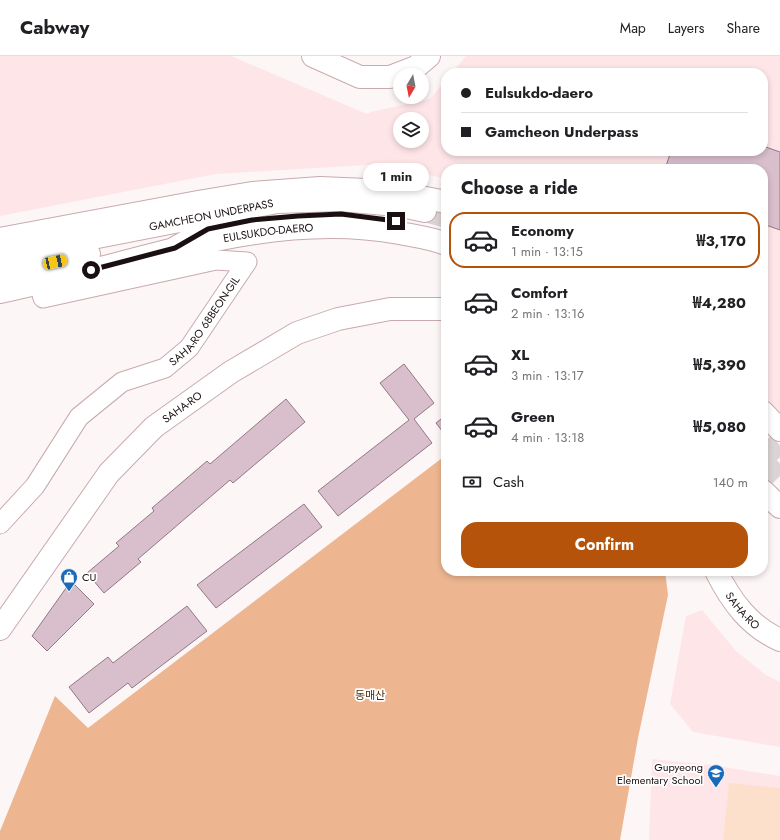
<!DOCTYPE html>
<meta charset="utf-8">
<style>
body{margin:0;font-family:Jost,"Noto Sans KR",sans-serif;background:#f6f6f6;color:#202124;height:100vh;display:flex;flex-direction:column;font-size:15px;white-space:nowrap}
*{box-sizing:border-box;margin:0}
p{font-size:13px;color:#757577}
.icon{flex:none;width:22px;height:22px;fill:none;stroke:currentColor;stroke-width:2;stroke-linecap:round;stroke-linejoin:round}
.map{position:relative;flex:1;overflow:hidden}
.side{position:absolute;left:441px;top:108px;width:327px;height:412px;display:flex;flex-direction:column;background:#fff;border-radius:16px;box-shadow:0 2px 6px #0003}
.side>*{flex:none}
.banner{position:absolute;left:441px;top:12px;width:327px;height:88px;border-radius:16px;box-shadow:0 2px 6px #0003;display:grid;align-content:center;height:88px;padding:0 20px;background:#fff}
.needle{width:26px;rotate:190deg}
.fabs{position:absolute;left:393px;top:12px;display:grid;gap:8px}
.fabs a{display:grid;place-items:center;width:36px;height:36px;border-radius:50%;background:#fff;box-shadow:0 2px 6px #0003;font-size:20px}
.end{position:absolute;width:18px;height:18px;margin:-9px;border:5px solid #1a1011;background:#fff;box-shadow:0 0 0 2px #fff}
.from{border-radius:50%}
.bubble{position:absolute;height:28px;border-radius:14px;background:#fff;box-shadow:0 2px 6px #0003;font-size:13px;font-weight:700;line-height:28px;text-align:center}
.car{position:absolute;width:12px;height:24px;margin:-12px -6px;border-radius:5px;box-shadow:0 0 3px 1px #0007;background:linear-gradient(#f5c518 24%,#345 0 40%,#f5c518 0 76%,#345 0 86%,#f5c518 0)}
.banner b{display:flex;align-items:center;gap:14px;height:38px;font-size:15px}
.banner b+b{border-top:1px solid #e0e0e0}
.banner i{width:10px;height:10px;background:#202124}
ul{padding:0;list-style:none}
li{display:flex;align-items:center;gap:12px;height:56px;margin:0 8px 6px;padding:0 12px;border:2px solid transparent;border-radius:16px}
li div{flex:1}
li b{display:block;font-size:15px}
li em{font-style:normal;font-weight:700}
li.active{border-color:#b45309}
li>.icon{width:36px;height:36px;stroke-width:1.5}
h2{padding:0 20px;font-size:18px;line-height:48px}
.pay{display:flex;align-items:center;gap:10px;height:44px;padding:0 20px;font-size:15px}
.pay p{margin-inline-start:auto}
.button{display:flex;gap:8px;margin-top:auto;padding:8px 20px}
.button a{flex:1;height:46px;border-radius:16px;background:#b45309;color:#fff;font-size:16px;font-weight:700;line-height:46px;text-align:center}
header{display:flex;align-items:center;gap:24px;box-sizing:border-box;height:56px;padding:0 20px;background:#fff;border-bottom:1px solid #e0e0e0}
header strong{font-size:19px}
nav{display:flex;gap:22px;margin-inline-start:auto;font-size:14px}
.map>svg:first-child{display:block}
.built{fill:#fee5e8;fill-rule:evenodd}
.green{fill:#fde0cc}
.forest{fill:#edb691}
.building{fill:#d9becc;stroke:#917885}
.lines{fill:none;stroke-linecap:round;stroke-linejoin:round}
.highway-tunnel{stroke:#dbd4d4;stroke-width:22;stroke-dasharray:22 11;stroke-linecap:butt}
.street-casing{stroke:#c8aaae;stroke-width:21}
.secondary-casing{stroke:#c8aaae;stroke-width:24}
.highway-casing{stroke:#c8aaae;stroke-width:24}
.street{stroke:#fff;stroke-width:19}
.secondary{stroke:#fff;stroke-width:22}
.highway{stroke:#fff;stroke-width:22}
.route{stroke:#1a1011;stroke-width:5}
.labels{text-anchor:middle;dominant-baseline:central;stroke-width:3.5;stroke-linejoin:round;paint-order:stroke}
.street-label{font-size:11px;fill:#1a1011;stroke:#fff}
.poi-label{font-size:11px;fill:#1a1011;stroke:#fff;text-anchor:start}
.park-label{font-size:11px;fill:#4e2a0e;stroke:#fff}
</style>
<header>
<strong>Cabway</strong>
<nav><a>Map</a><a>Layers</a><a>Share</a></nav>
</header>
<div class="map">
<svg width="780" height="784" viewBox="0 0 780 784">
<rect width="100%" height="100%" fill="#fdf6f7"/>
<!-- built -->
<g class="built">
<path d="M0 0H231L367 58 371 56 430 43 446 24V95H763V17H452L466 0H780V358L763 339V113H446V123L384 108 216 118 0 160ZM400 63H422V85H400Z"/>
<path d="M702 554 736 595 766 619 780 626V691L693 676 670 648 686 560Z"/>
<path d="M652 703 711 709 780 720V784H649Z"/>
</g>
<!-- green -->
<path class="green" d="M729 727 780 732V784H723Z"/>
<!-- forest -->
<path class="forest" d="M446 399V515H665L668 539 638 682 620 784H0V775L55 640 88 672Z"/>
<!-- building -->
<g class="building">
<path d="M763 90 780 96V174L763 168V113H665L671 95H763Z"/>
<path d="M404 308 434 347 414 363 432 387 338 460 318 435 409 364 380 327Z"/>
<path d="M286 343 305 366 233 427 230 424 138 503 141 506 104 537 87 517 119 490 116 487 154 455 152 452 207 405 210 408Z"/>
<path d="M446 359V380L436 367Z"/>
<path d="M304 448 322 471 216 552 197 529Z"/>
<path d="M71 525 94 548 47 595 32 580Z"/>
<path d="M187 550 207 575 132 632 128 627 89 657 69 631 108 601 113 607Z"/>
</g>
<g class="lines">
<!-- highway-tunnel -->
<g class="highway-tunnel">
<path d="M425 155 446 161"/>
<path d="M763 387 780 406"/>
<path d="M763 406 780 423"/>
</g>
<!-- street casing -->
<g class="street-casing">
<g id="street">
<path id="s1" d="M0 468 35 430 79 361 122 326 165 312 189 292 247 206 216 204 43 242 39 227"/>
</g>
</g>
<!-- secondary casing -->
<g class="secondary-casing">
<g id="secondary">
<path d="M313 0 360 21H390L416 11 429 0"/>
<path d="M0 183 198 146 252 137 320 132 391 135 446 146"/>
<path id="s2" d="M0 236C36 228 73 219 109 210 203 185 301 159 399 177 415 180 431 182 446 188"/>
<path d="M763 356 780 374"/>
<path d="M763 435 780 451"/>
<path id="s3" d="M716 515C731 545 749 570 780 584"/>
<path id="s4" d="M0 573 109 417 154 371 231 316 297 277 338 263 390 253H446"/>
</g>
</g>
<!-- highway casing -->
<g class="highway-casing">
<g id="highway">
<path d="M175 192 208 173"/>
<path id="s5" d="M0 199 46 191 277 146 340 144 397 149 425 155"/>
<path d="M0 215 89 198"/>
</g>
</g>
<!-- street -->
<use href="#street" class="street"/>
<!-- secondary -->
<use href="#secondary" class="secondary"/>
<!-- highway -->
<use href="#highway" class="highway"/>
</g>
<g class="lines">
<!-- route -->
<path class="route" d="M91 214 175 192 208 173 252 164 298 160 341 158 396 165"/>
</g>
<!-- icons -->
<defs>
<g id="shop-pin" transform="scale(0.9)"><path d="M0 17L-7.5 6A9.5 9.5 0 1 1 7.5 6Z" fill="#1a6ab9" stroke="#fff"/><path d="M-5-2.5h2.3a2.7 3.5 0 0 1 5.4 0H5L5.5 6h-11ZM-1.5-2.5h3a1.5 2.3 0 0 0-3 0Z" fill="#fff"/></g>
<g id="school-pin" transform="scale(0.9)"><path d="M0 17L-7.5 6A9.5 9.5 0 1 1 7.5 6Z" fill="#1a6ab9" stroke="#fff"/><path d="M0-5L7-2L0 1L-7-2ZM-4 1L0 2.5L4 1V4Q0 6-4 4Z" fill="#fff"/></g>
</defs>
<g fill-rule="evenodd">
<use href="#shop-pin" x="69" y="521"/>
<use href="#school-pin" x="716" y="717"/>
</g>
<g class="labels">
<!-- street labels -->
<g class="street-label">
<text stroke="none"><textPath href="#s5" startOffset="215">GAMCHEON UNDERPASS</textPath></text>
<text stroke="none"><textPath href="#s2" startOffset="275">EULSUKDO-DAERO</textPath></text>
<text stroke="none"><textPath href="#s1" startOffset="296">SAHA-RO 68BEON-GIL</textPath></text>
<text stroke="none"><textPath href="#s4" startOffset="289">SAHA-RO</textPath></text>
<text stroke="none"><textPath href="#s3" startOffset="48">SAHA-RO</textPath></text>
</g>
<!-- poi labels -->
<g class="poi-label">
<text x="82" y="521">CU</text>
<text x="703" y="711" text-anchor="end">Gupyeong<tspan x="703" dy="13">Elementary School</tspan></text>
</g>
<!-- park labels -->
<g class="park-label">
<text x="370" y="639">동매산</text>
</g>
</g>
</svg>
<div class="fabs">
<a><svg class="needle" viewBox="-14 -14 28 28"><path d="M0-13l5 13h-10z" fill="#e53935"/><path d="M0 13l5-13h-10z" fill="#757577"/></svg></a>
<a><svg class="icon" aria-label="layers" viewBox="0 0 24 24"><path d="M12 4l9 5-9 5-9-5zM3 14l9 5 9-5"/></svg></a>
</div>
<i class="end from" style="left:91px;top:214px"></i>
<i class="end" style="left:396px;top:165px"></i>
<div class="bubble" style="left:363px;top:107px;width:66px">1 min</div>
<i class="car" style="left:55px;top:206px;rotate:78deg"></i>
<div class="banner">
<b><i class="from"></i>Eulsukdo-daero</b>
<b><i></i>Gamcheon Underpass</b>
</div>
<section class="side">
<h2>Choose a ride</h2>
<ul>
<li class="active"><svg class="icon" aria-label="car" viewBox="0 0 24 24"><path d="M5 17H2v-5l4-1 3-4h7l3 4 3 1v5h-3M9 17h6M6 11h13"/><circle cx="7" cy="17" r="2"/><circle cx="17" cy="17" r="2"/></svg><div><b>Economy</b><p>1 min · 13:15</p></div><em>₩3,170</em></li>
<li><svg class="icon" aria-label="car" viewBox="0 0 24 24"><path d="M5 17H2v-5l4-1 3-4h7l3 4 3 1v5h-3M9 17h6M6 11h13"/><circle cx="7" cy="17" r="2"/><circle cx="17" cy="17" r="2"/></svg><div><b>Comfort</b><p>2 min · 13:16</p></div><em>₩4,280</em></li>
<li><svg class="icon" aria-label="car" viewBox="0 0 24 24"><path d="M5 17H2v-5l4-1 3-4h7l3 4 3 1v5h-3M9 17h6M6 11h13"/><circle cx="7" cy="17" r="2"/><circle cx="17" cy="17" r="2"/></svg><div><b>XL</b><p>3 min · 13:17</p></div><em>₩5,390</em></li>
<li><svg class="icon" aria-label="car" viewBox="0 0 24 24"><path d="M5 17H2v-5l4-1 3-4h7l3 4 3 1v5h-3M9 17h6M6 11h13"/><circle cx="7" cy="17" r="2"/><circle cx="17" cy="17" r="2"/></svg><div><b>Green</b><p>4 min · 13:18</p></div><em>₩5,080</em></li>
</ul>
<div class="pay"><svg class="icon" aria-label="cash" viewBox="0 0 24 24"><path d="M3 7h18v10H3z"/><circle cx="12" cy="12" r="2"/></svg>Cash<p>140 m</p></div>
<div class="button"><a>Confirm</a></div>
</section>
</div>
